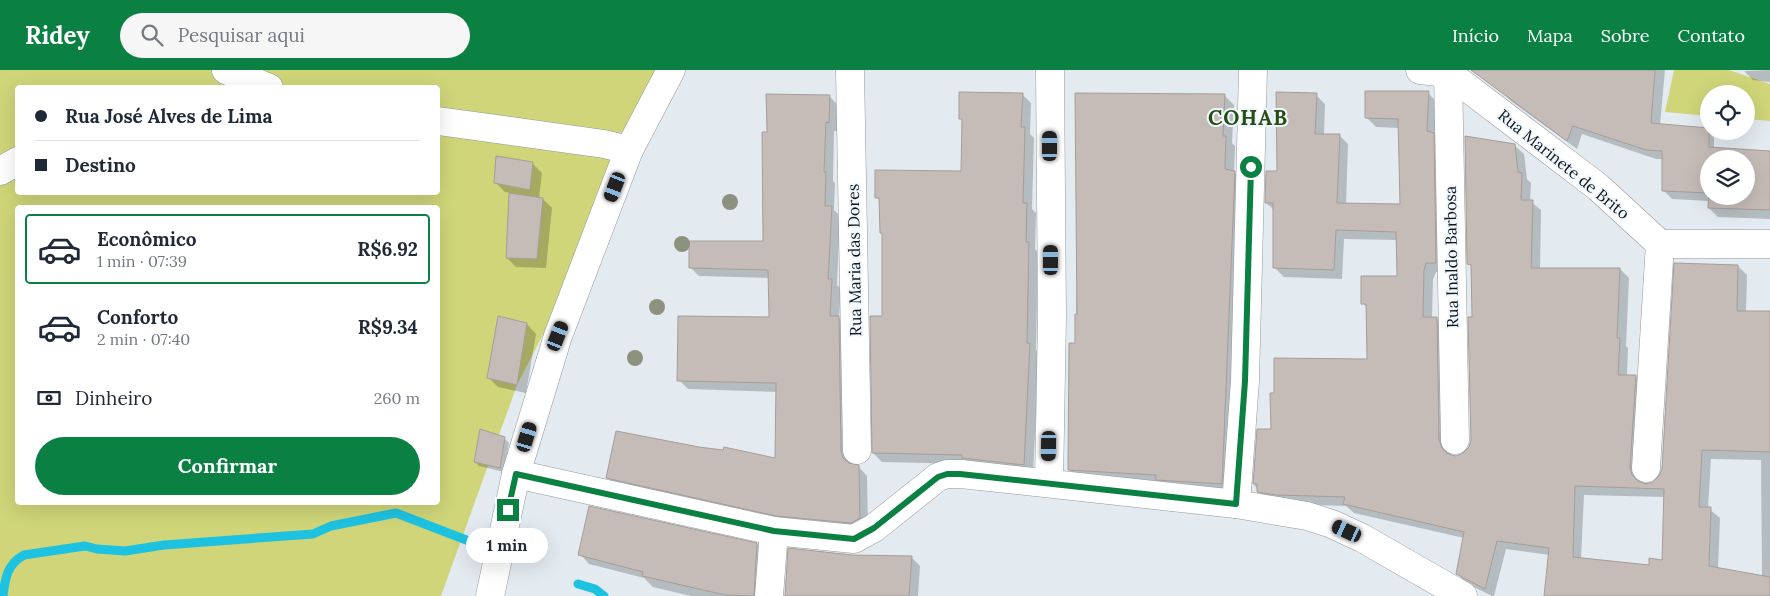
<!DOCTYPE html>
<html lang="pt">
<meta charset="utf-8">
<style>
body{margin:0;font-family:Lora,serif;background:#f6f6f7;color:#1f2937;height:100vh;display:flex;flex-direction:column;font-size:19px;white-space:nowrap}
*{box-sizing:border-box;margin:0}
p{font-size:16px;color:#747a83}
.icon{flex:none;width:28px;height:28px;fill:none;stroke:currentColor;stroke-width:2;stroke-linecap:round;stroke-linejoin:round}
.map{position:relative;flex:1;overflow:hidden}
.details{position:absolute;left:15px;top:135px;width:425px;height:300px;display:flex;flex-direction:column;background:#fff;border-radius:5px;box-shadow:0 5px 20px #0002}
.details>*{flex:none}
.banner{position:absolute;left:15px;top:15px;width:425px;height:110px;border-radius:5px;box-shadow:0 5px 20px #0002;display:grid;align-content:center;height:110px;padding:0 20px;background:#fff}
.tools{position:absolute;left:1700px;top:15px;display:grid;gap:10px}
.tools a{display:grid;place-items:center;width:55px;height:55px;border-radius:50%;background:#fff;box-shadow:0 5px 20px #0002;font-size:25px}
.end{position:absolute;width:22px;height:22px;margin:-11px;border:6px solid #0b8043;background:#fff;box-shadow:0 0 0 2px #fff}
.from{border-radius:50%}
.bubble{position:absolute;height:35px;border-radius:18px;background:#fff;box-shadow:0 5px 20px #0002;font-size:16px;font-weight:700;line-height:35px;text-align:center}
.car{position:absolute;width:15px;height:30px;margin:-15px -8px;border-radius:6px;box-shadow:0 0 4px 1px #0007;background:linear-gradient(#222 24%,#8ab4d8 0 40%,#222 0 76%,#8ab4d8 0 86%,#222 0)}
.banner b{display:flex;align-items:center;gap:18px;height:48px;font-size:19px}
.banner b+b{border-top:1px solid #e0e1e3}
.banner i{width:12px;height:12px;background:#1f2937}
ul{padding:9px 0 0;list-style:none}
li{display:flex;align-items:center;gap:15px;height:70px;margin:0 10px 8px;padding:0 10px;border:2px solid transparent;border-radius:5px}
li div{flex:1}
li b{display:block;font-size:19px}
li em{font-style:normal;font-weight:700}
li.on{border-color:#0b8043}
li>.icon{width:45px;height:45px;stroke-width:1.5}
.pay{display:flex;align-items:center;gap:12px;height:55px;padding:0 20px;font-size:19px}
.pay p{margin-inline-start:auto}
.primary-button{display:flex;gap:10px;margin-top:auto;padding:10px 20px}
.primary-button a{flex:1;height:58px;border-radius:30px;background:#0b8043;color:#fff;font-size:20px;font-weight:700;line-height:58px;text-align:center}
header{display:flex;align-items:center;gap:30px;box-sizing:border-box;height:70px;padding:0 25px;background:#0b8043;color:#fff}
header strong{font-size:24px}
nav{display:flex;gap:28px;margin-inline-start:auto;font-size:18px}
.search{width:350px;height:45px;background:#f6f6f7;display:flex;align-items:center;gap:12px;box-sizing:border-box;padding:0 18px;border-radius:28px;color:#747a83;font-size:19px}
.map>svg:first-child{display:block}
.green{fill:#cfd578;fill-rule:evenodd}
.shadow{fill:#0003;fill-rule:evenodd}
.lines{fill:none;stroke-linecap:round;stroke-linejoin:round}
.stream{stroke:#1ec2e1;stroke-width:9}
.building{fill:#c5bbb7;stroke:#a69d99;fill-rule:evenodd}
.minor-casing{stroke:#91999f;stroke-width:29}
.major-casing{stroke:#91999f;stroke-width:29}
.minor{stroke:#fff;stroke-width:28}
.major{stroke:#fff;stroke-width:28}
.tree{fill:#8d927e}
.route{stroke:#0b8043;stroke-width:6}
.labels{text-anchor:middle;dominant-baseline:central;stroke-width:4;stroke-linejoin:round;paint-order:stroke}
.street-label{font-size:16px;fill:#131518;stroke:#f0f8ff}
.district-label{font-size:21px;font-weight:bold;letter-spacing:1px;fill:#274e11;stroke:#f0f8ff}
</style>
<header>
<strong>Ridey</strong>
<div class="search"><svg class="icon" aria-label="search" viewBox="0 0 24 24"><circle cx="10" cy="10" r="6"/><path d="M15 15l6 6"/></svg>Pesquisar aqui</div>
<nav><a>Início</a><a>Mapa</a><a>Sobre</a><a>Contato</a></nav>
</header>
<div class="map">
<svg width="1770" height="526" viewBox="0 0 1770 526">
<rect width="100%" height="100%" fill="#e3ebf1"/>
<!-- green -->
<g class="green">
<path d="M0 0H679L517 315 441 526H0ZM18 18H438V122H18ZM18 138H438V432H18Z"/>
<path d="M1674 0H1729L1770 14V51L1746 49V24H1709V46L1665 42Z"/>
</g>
<!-- shadow -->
<g class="shadow">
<path d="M1492 0H1665L1660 55 1705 59 1714 68V78L1770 82V149L1718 147 1709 138V131L1672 129 1663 120V89H1656L1582 64 1577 79 1511 31 1503 23ZM1709 89H1746V126H1709Z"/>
<path d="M1770 0V12L1753 10 1744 1Z"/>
<path d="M1428 23 1437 32 1445 202H1436L1433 209 1432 248H1436L1446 257 1450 386 1456 387 1464 384 1470 378 1472 370 1474 248 1473 198 1469 194 1514 75 1524 84 1527 109 1531 113 1530 131 1541 140 1540 199H1620L1629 208 1626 276 1628 278 1627 306H1636L1645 316 1640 413H1654L1660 407 1738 196 1747 205 1746 242H1770V526H1546L1550 485 1506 479 1494 526H1492L1466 513 1457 503 1464 468 1354 443 1346 436 1287 434 1267 430 1258 421 1254 414 1272 360 1368 290V238L1362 233 1398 208V170L1344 169 1342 209 1284 207 1275 198 1274 140 1266 133 1278 102 1316 25 1325 34 1324 65H1339L1348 74 1346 135H1401L1399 58 1376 57 1367 48ZM1711 389 1761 390 1762 506 1718 499 1720 448 1708 438ZM1584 425 1665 427 1664 491 1650 497 1581 489Z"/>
<path d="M1022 24 1031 33 1030 64 1034 68 1032 139 1036 143 1035 179 1038 182 1036 280 1039 283 1033 404 970 394 882 392 873 383 883 247V165L881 163 880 131 877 127 962 102 964 52 961 49Z"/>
<path d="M1077 24 1225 26 1234 35 1232 73 1235 76 1234 102 1243 111 1231 422 1079 409 1070 400 1076 274Z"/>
<path d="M829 26 838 35 837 61H834L833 111 835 113 834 140 840 146 837 215 841 219 839 248 848 256 850 391 851 395 858 396 867 406 868 457 787 454 617 417 608 408 776 390 777 322 688 319 679 310 770 248V208L699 206 690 197 765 172 768 64Z"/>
<path d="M533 94 542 103 539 128 543 129 552 138 546 198 516 197 507 188 511 123 505 122 496 113Z"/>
<path d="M527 254 536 264 526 323 498 317 489 308Z"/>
<path d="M504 368 509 373 504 402 479 396 475 392Z"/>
<path d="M757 474 766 484 763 526H691L653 517 644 508 589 494 580 484Z"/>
<path d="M852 486 911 487 920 496 918 526H786Z"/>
</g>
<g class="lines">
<!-- stream -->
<g class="stream">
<path d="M578 514 595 519 604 526"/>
<path d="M3 526C5 509 7 494 24 485L85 476 97 479 125 481 164 475 313 464 331 456 396 443 469 471"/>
</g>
</g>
<!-- building -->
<g class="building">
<path d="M1471 0H1655L1651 53 1709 58V77L1770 81V140L1708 138 1709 123 1662 121V81L1646 80 1573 56 1567 71ZM1709 89H1746V126H1709Z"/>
<path d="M1365 21H1429L1427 61 1434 63 1436 193H1426L1424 200 1423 247H1437L1439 370 1442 378 1448 384 1456 386 1463 383 1469 377 1471 370 1468 247H1472L1471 195 1467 194 1465 66 1515 74 1518 102 1522 103 1521 130H1533L1531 198H1620L1617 268H1620L1618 305H1636L1630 397 1632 405 1638 411 1646 414 1653 412 1659 406 1662 399 1674 193 1738 195 1737 241H1770V382L1702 380 1699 437H1711L1709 496 1770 507V526H1544L1549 478 1497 471 1485 519 1456 504 1464 462 1343 434 1345 427 1277 425 1257 422V414H1253L1257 359H1271L1270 323H1274V288L1367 289 1366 234H1361V206H1397L1396 162 1336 160 1334 200 1273 198V133H1265L1266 101H1277L1276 22 1317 23 1315 64H1340L1337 133 1400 134 1398 49 1365 48ZM1575 416 1664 419 1662 490 1649 488V495L1573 487Z"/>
<path d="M959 22 1023 23 1021 57H1025L1023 133H1027L1026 172H1029L1027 273H1030L1024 395 962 388V385L872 383 870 246H882V163H880L879 128H875V100L961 101 962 49H959Z"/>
<path d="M1075 23 1225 24 1223 66H1226L1225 99 1235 101 1222 414 1156 410V405L1068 400 1069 273H1075V244H1077Z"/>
<path d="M766 24 830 25 829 53 826 52 824 102H826L825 136H832L828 209H832L830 246H839L841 381 843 388 849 393 859 395 860 448 851 453 776 446 606 408 616 361 699 377 723 380 724 377 775 388 776 313 677 311 678 246 769 247 768 201 767 200 689 198V171H763L762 62H767Z"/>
<path d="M496 86 533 92 530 120 494 113Z"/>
<path d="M509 123 543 128 537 189 506 188Z"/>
<path d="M498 246 527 253 517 315 487 308Z"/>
<path d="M480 359 505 367 500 398 474 392Z"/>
<path d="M589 436 757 473 754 526 725 525 642 506 643 502 578 485Z"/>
<path d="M788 478 852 485 912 486 909 526H785Z"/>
</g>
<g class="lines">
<!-- minor casing -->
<g class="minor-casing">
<g id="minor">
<path d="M226 0 269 18"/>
<path d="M850 0 857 380"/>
<path d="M1420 0 1448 3 1598 117 1660 174H1770"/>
<path d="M1448 3 1455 370"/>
<path d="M438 51 604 74 629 80"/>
<path d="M0 101 18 91"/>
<path d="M1646 398 1660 174"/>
<path d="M516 404 774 461 854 469 874 458 938 407 947 404H961L1236 434 1307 446 1332 454 1362 468 1463 526"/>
<path d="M1049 413 1052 247 1050 0"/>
<path d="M1236 434 1245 311 1253 0"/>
<path d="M769 526 774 461"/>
</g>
</g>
<!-- major casing -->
<g class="major-casing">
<path id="major" d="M490 526 516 404 558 266 629 80 671 0"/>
</g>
<!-- minor -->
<use href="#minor" class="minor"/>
<!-- major -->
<use href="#major" class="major"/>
</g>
<!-- trees -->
<g class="tree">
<circle cx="730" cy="132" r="8"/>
<circle cx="682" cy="174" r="8"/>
<circle cx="657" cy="237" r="8"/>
<circle cx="635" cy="288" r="8"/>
</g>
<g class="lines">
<!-- route -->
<path class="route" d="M508 440 516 404 774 461 854 469 874 458 938 407 947 404H960L1236 434 1245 311 1251 97"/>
</g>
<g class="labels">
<!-- street labels -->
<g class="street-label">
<text transform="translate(1564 94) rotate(39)">Rua Marinete de Brito</text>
<text transform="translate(1451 187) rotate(-91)">Rua Inaldo Barbosa</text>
<text transform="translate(854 190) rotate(-91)">Rua Maria das Dores</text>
</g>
<!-- district labels -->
<g class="district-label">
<text x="1248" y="47">COHAB</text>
</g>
</g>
</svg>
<div class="tools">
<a><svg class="icon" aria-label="locate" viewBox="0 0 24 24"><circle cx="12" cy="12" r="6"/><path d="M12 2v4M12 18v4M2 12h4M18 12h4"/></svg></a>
<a><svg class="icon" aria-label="layers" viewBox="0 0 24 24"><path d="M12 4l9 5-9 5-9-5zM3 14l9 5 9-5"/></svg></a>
</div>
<i class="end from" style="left:1251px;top:97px"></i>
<i class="end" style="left:508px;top:440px"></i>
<div class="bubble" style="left:466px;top:458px;width:82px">1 min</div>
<i class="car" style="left:1050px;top:76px;rotate:0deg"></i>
<i class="car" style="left:615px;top:117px;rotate:201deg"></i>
<i class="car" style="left:1051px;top:190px;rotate:0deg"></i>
<i class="car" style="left:558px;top:266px;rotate:21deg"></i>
<i class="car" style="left:527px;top:367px;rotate:17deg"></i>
<i class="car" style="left:1049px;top:376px;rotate:181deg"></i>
<i class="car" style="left:1347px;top:461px;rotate:295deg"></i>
<div class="banner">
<b><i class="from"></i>Rua José Alves de Lima</b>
<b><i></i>Destino</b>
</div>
<section class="details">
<ul>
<li class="on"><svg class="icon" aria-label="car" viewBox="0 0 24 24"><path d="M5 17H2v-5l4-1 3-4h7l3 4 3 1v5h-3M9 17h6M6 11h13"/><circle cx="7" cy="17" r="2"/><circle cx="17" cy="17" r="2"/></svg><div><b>Econômico</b><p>1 min · 07:39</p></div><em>R$6.92</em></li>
<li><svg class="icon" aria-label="car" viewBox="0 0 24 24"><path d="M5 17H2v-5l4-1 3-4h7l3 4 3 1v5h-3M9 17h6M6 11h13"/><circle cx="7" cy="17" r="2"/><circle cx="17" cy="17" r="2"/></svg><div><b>Conforto</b><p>2 min · 07:40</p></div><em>R$9.34</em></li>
</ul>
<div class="pay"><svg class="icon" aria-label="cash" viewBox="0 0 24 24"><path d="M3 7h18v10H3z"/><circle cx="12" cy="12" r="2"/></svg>Dinheiro<p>260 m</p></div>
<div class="primary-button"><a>Confirmar</a></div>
</section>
</div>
